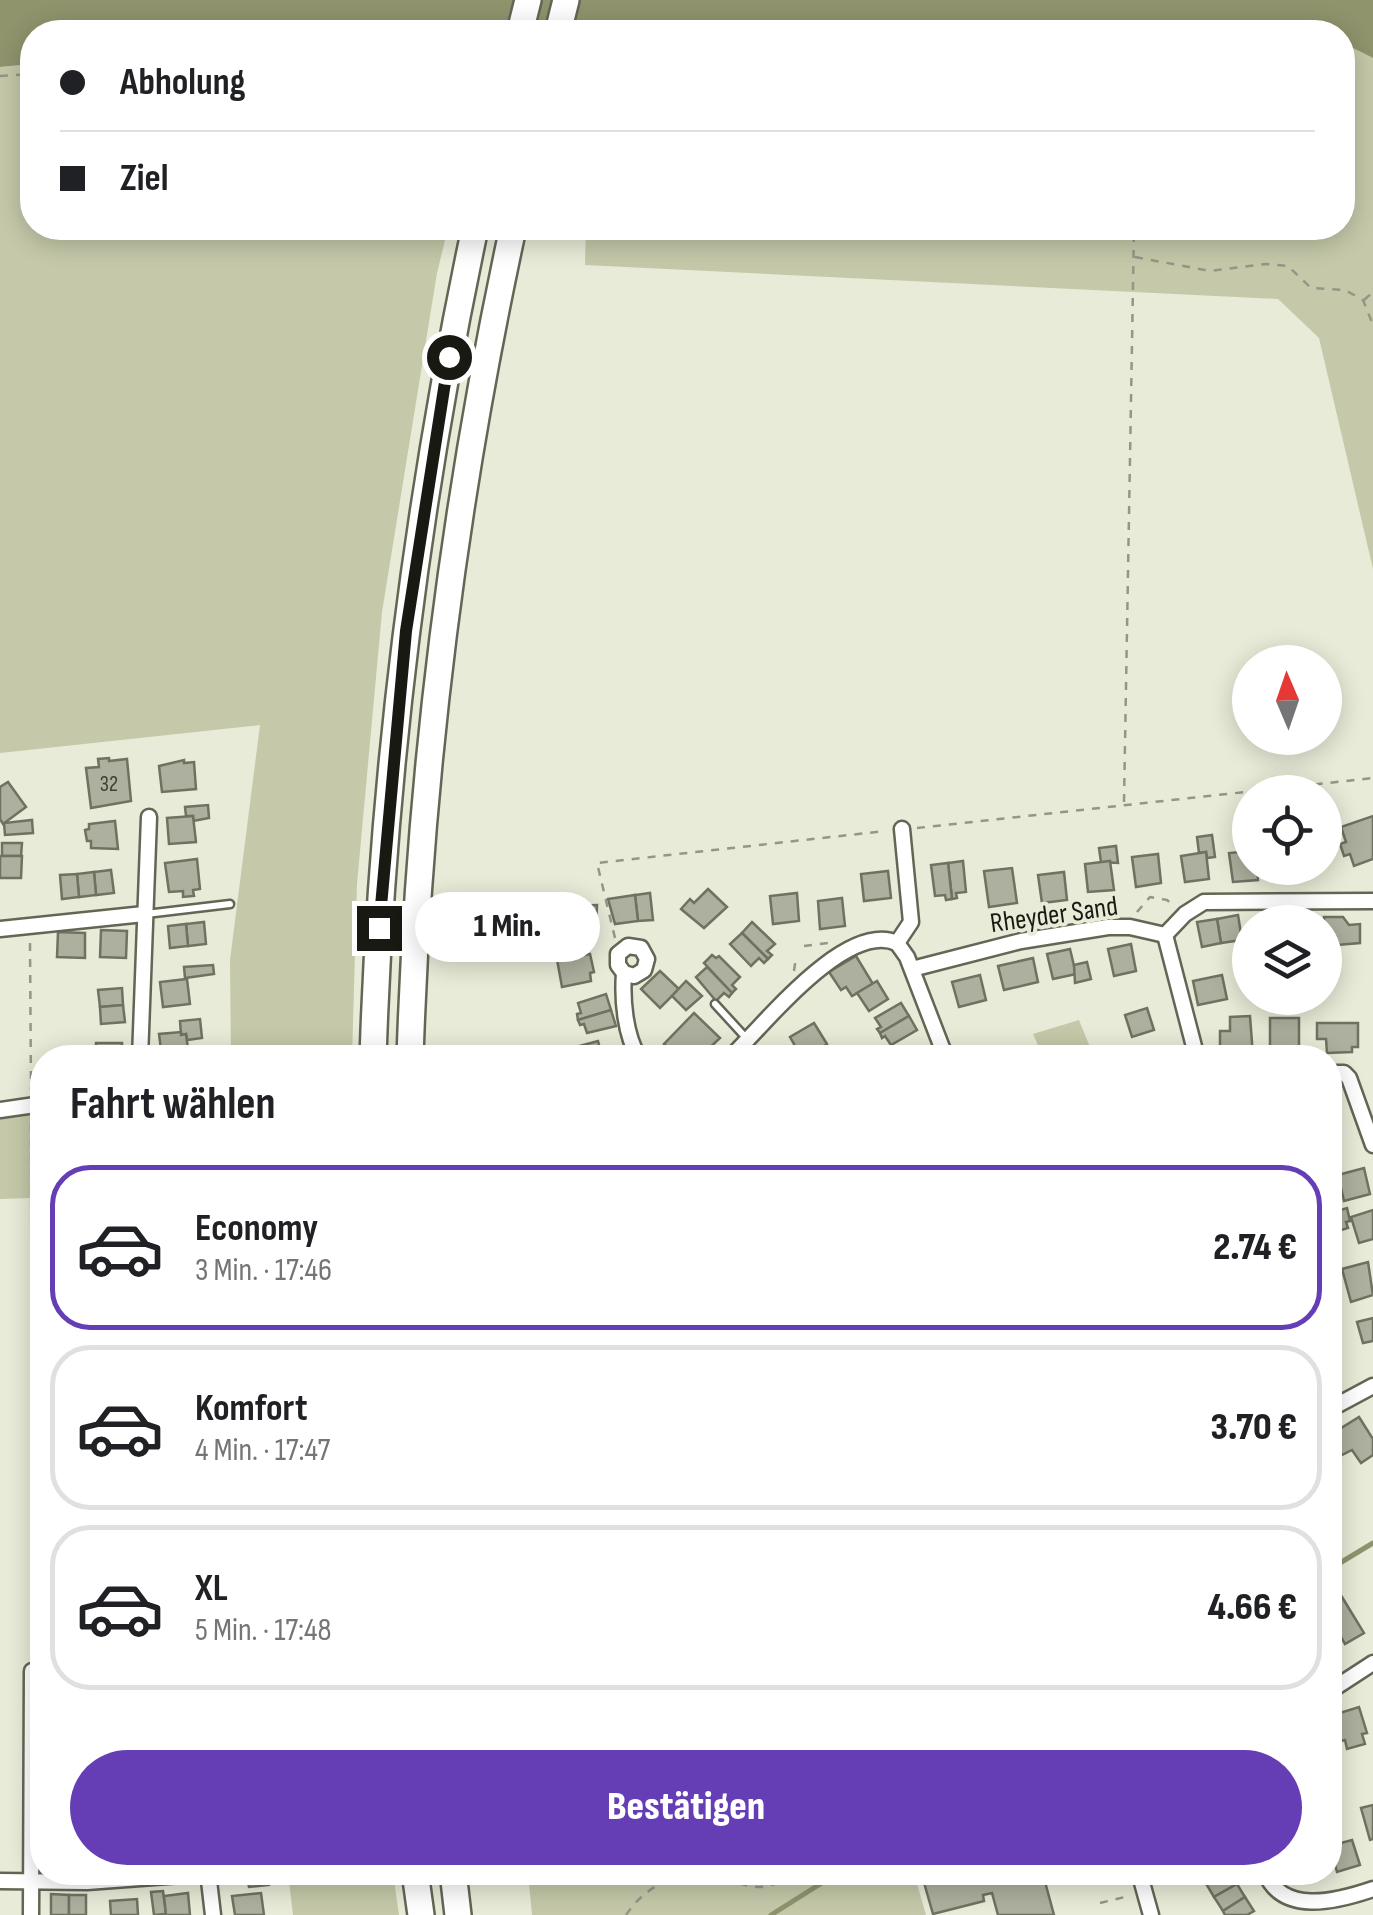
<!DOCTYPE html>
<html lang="de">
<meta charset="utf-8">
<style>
body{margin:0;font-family:"Sofia Sans Condensed",sans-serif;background:#f6f6f6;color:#202124;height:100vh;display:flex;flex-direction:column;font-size:38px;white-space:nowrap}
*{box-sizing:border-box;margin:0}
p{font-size:32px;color:#757577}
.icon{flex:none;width:55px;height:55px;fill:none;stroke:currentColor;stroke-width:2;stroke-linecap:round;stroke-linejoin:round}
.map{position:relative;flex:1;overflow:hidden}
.drawer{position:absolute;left:30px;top:1045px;width:1312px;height:840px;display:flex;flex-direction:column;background:#fff;border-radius:40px;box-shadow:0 5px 25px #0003}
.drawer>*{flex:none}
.guide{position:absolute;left:20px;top:20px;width:1335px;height:220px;border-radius:40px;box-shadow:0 5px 25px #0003;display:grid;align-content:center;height:220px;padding:0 40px;background:#fff}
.needle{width:65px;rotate:358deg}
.buttons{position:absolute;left:1232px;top:645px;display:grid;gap:20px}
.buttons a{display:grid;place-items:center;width:110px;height:110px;border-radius:50%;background:#fff;box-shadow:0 5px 25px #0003;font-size:50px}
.end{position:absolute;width:45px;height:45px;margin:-22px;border:12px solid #181912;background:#fff;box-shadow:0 0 0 5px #fff}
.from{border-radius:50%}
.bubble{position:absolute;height:70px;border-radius:35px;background:#fff;box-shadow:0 5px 25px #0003;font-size:32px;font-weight:800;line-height:70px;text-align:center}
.guide b{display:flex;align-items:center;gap:35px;height:95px;font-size:38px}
.guide b+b{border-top:2px solid #e0e0e0}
.guide i{width:25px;height:25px;background:#202124}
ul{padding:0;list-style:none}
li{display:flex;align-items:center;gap:30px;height:165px;margin:0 20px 15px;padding:0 20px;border:5px solid #e0e0e0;border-radius:40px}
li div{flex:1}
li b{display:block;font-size:38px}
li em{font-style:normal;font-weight:800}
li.on{border-color:#653db5}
li>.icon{width:90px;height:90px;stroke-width:1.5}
h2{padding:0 40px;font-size:45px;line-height:120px}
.action{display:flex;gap:20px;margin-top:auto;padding:20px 40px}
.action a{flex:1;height:115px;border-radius:60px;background:#653db5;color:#fff;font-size:40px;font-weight:800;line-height:115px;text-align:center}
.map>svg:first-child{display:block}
.green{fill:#c5c9a9}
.water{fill:#8f946d}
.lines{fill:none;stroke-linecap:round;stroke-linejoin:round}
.stream{stroke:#8f946d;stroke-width:5}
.building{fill:#adb09e;stroke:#6f7261;stroke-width:2.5}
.lane-casing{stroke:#646655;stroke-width:11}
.street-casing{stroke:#646655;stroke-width:19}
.highway-casing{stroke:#646655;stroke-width:30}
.path{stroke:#949687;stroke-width:2.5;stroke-dasharray:8 8;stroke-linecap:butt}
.lane{stroke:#fff;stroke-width:6}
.street{stroke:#fff;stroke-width:14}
.highway{stroke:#fff;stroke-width:25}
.route{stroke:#181912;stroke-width:12}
.labels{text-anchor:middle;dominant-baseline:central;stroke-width:8;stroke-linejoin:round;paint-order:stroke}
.number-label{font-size:22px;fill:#3d3f35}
.street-label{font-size:28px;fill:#181912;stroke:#e8ebd7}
</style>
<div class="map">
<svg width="1373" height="1915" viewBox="0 0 1373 1915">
<rect width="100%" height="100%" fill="#e8ebd7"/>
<!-- green -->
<g class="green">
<path d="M1343 43 1373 58V569L1319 338 1278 299 585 265 586 228H1342Z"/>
<path d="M32 64V228H448L437 273 382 612 357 884 352 1057H231L230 960 260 725 0 753V67Z"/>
<path d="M1079 1020 1094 1057H1043L1033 1034Z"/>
<path d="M31 1105V1198L0 1199V1110Z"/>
<path d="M33 1305H42V1614L32 1615Z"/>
<path d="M747 1872 914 1873 926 1915H532L528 1873Z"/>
<path d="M288 1873H393L399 1915H293Z"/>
</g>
<!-- water -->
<path class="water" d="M0 0H1373V58L1343 43 1342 32H694L493 28 485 32H32V64L0 67Z"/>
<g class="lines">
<!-- stream -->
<g class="stream">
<path d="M1330 1569 1373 1543"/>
<path d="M771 1915 839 1872"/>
</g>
</g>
<!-- building -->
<g class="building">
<path d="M109 758V761L127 759 131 801 91 808 86 768 99 767 98 759Z"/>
<path d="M184 760V763L194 762 196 789 162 792 159 766Z"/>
<path d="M8 782 26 807 3 824 0 819V787Z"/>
<path d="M208 805 209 818 193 821V816H186L185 807Z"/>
<path d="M193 816 196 842 169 844 167 818Z"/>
<path d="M1373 816V859L1354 866 1350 854 1344 856 1340 844 1346 842 1341 827Z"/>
<path d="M32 820 33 833 5 835 4 823Z"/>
<path d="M115 821 118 849 91 848V841H87L85 830 89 829V824Z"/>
<path d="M1212 835 1215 857 1207 858 1206 852 1199 853 1197 837Z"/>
<path d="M2 843H22L21 856H2Z"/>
<path d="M1116 846 1118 863 1101 862 1099 848Z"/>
<path d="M1250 851V868H1257L1258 880 1233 882 1229 853Z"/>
<path d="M1206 852 1209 879 1185 882 1181 856Z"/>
<path d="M1158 854 1161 883 1136 887 1132 857Z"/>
<path d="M0 856H22L21 878H0Z"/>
<path d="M197 859 200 889 193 890 194 896 183 897V891L169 892 165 863Z"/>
<path d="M963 861 966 892 956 893 957 898 952 899 948 863Z"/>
<path d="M1110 861 1114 890 1088 892 1085 864Z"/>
<path d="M948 863 952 899 946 900 945 895 935 896 931 865Z"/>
<path d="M1012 868 1017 903 989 907 984 871Z"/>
<path d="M111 870 114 893 96 895 94 872Z"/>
<path d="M888 871 891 898 864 901 861 874Z"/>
<path d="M94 872 96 895 79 897 77 874Z"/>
<path d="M1064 872 1067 900 1042 903 1038 875Z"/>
<path d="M77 874 79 897 62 899 60 875Z"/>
<path d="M708 889 727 907 704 928 681 909 690 899 694 903Z"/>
<path d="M650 893 653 920 638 921 635 895Z"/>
<path d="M797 893 799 921 773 924 770 896Z"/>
<path d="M635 895 638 921 615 924 608 899Z"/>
<path d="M842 898 845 926 820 929 818 901Z"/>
<path d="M597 905 596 934 569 935 568 906Z"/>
<path d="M1238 915 1242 940 1221 943 1217 919Z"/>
<path d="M1324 917H1343L1349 925 1360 924V943L1325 946Z"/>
<path d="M1217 919 1221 943 1202 947 1197 922Z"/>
<path d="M204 922 206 944 188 946 186 924Z"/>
<path d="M752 922 775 944 767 951 772 955 768 959 742 933Z"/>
<path d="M186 924 188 946 170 948 168 926Z"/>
<path d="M101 930 127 931 126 958 100 957Z"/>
<path d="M58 932 85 933V958L57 957Z"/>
<path d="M742 933 768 959 764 963 759 958 751 966 730 944Z"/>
<path d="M1131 944 1136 971 1114 976 1108 949Z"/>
<path d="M584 949 585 955 590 954 594 972 590 973 591 981 562 987 556 954Z"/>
<path d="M1070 949 1076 974 1053 979 1047 954Z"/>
<path d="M712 955 716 958 719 956 740 977 732 985 736 989 732 993 704 963Z"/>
<path d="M856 956 873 984 852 996 846 987 841 990 829 972Z"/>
<path d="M1033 958 1038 982 1004 990 998 966Z"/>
<path d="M1087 962 1091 979 1075 983 1074 965Z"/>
<path d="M213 965 214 974 185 978 184 967Z"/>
<path d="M707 967 732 993 729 997 724 993 716 1001 696 977Z"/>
<path d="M660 971 679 989 660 1008 641 989Z"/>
<path d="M980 975 986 1000 959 1007 952 982Z"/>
<path d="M1222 975 1227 999 1198 1005 1193 981Z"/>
<path d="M187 979 190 1004 163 1007 160 982Z"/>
<path d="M686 981 702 996 686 1010 672 996Z"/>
<path d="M877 981 888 999 869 1011 857 993Z"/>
<path d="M122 988 123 1005 100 1007 98 990Z"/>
<path d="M606 994 611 1010 578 1020 577 1014 581 1013 578 1003Z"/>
<path d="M901 1003 909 1016 880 1033 877 1029 881 1027 875 1018Z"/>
<path d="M123 1005 125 1022 101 1024 100 1007Z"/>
<path d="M1147 1008 1154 1030 1132 1037 1125 1015Z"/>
<path d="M611 1010 616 1026 587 1033 584 1024 580 1025 578 1020Z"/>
<path d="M694 1013 720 1038 702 1055 694 1048 685 1058H678L664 1044Z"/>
<path d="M909 1016 917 1030 891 1045 885 1036 882 1038 880 1033Z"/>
<path d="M1250 1016 1253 1056 1220 1057V1031H1230V1017Z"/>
<rect x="1270" y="1018" width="29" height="35"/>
<path d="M200 1019 202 1038 187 1040 186 1034 181 1035 180 1021Z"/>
<path d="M814 1023 827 1044 810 1056 802 1058 790 1037Z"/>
<path d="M1317 1023H1358V1047H1352V1052L1327 1053 1326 1039H1317Z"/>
<path d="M181 1032V1035L186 1034 189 1056 162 1058 159 1034Z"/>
<path d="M598 1041 601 1052 579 1058 576 1047Z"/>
<rect x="96" y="1043" width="26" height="15"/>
<path d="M1364 1168 1370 1194 1344 1201 1338 1175Z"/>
<path d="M1347 1208 1350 1221 1346 1222 1348 1228 1335 1232 1330 1213Z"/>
<path d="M1373 1210V1239L1359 1243 1351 1217Z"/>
<path d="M1368 1262 1373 1295 1351 1302 1342 1269Z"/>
<path d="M1373 1318V1341L1363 1343 1357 1322Z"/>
<path d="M1359 1417 1373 1439V1455L1361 1463 1352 1450 1342 1455 1330 1438V1435Z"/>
<path d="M1342 1597 1364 1633 1345 1644 1336 1628 1330 1631V1605Z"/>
<path d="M1359 1707 1367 1733 1362 1734 1365 1744 1347 1749 1345 1740 1341 1741 1333 1715Z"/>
<path d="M1373 1805V1839L1370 1840 1361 1808Z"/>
<path d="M1352 1840 1360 1865 1337 1872 1330 1846Z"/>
<path d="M268 1872 269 1885 249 1887 247 1875Z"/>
<path d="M921 1872H1066L1044 1878 1054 1915H998L992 1893 983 1895 984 1901 933 1914Z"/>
<path d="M1220 1872H1230L1237 1884 1214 1897 1205 1882Z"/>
<path d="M1237 1884 1245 1897 1223 1911 1214 1897Z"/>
<path d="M163 1891 166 1914 154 1915 151 1892Z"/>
<path d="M188 1893 190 1915H166L164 1896Z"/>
<path d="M261 1893 264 1915H235L232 1896Z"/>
<path d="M51 1894 69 1895V1915H51Z"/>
<rect x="69" y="1895" width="17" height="20"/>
<path d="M1245 1897 1254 1911 1247 1915H1225L1223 1911Z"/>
<path d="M137 1899 138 1915H111L110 1901Z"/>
</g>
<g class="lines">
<!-- lane casing -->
<g class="lane-casing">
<g id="lane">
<path d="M146 914 230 904"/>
<path d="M715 1004 748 1040"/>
</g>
</g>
<!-- street casing -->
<g class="street-casing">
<g id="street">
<path d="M902 829 911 922 897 943 907 957 946 1058"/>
<path d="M0 929 144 914"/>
<path d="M1165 935 1197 1058"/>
<path d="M912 969 1021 941 1108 927H1130L1165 935 1185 914 1204 902 1373 901"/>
<path d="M624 973 634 976 644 970 647 959 641 948 628 946 618 954V965L624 973C622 1000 625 1035 639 1058"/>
<path d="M140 1058 149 817"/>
<path d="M730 1058C764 1025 846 920 897 943"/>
<path d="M1330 1073H1344L1349 1078 1373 1145"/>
<path d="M0 1110 42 1104"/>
<path d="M1330 1409 1373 1386"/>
<path d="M1330 1691 1373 1663"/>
<path d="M208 1872 213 1915"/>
<path d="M1139 1872 1151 1915"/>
<path d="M1265 1872C1282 1915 1335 1902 1373 1889"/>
<path d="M0 1881 87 1882 208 1873"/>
<path d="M31 1915 32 1671"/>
</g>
</g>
<!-- highway casing -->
<g class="highway-casing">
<g id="highway">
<path d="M520 32 528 0"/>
<path d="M558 32 566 0"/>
<path d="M373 1058C382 778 417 501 475 228"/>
<path d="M410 1058C419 779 454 500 513 228"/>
<path d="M415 1872 421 1915"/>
<path d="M453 1872 458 1915"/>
</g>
</g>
<!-- path -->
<g class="path">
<path d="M0 76 32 74"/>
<path d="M1135 257 1210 271 1266 264 1288 266 1311 288 1345 290 1363 300 1373 325"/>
<path d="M1364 300 1373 292"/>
<path d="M1124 802 1134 228"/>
<path d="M917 828 1373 778"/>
<path d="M1137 912 1150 897 1167 900 1174 906"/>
<path d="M615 938 597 863 885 831"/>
<path d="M30 943 31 1090"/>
<path d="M804 946 828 943"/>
<path d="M794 971 796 957"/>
<path d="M31 1123 32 1655"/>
<path d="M1100 1903 1129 1896"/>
<path d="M626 1915C649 1881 683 1869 722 1879 734 1882 749 1887 761 1887 774 1886 787 1879 798 1872"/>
</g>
<!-- lane -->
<use href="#lane" class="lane"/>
<!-- street -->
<use href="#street" class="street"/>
<!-- highway -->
<use href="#highway" class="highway"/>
</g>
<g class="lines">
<!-- route -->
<path class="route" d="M379 928 406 631 449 357"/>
</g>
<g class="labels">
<!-- number labels -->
<g class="number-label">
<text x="109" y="784">32</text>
</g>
<!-- street labels -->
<g class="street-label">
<text transform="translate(1054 915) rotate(-8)">Rheyder Sand</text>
</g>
</g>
</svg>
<div class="buttons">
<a><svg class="needle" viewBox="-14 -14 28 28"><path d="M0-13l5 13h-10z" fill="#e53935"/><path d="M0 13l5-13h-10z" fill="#757577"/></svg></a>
<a><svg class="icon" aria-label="locate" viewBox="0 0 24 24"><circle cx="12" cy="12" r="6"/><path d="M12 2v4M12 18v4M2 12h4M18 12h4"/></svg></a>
<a><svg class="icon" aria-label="layers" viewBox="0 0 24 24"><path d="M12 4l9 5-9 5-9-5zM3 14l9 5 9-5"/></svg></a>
</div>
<i class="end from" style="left:449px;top:357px"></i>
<i class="end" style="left:379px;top:928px"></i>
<div class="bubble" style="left:415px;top:892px;width:185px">1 Min.</div>
<div class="guide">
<b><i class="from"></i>Abholung</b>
<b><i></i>Ziel</b>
</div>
<section class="drawer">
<h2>Fahrt wählen</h2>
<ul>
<li class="on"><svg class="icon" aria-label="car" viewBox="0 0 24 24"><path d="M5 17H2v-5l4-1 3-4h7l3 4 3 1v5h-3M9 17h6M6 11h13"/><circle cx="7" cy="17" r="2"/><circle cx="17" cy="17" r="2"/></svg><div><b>Economy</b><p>3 Min. · 17:46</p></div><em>2.74 €</em></li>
<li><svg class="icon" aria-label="car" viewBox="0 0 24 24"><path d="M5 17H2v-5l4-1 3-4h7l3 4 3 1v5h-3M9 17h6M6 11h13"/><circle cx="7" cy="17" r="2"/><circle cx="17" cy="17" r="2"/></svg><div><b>Komfort</b><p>4 Min. · 17:47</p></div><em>3.70 €</em></li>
<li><svg class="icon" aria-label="car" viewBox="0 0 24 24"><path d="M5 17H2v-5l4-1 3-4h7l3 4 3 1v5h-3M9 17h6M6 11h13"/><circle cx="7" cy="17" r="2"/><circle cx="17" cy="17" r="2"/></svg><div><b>XL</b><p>5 Min. · 17:48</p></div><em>4.66 €</em></li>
</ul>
<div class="action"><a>Bestätigen</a></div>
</section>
</div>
